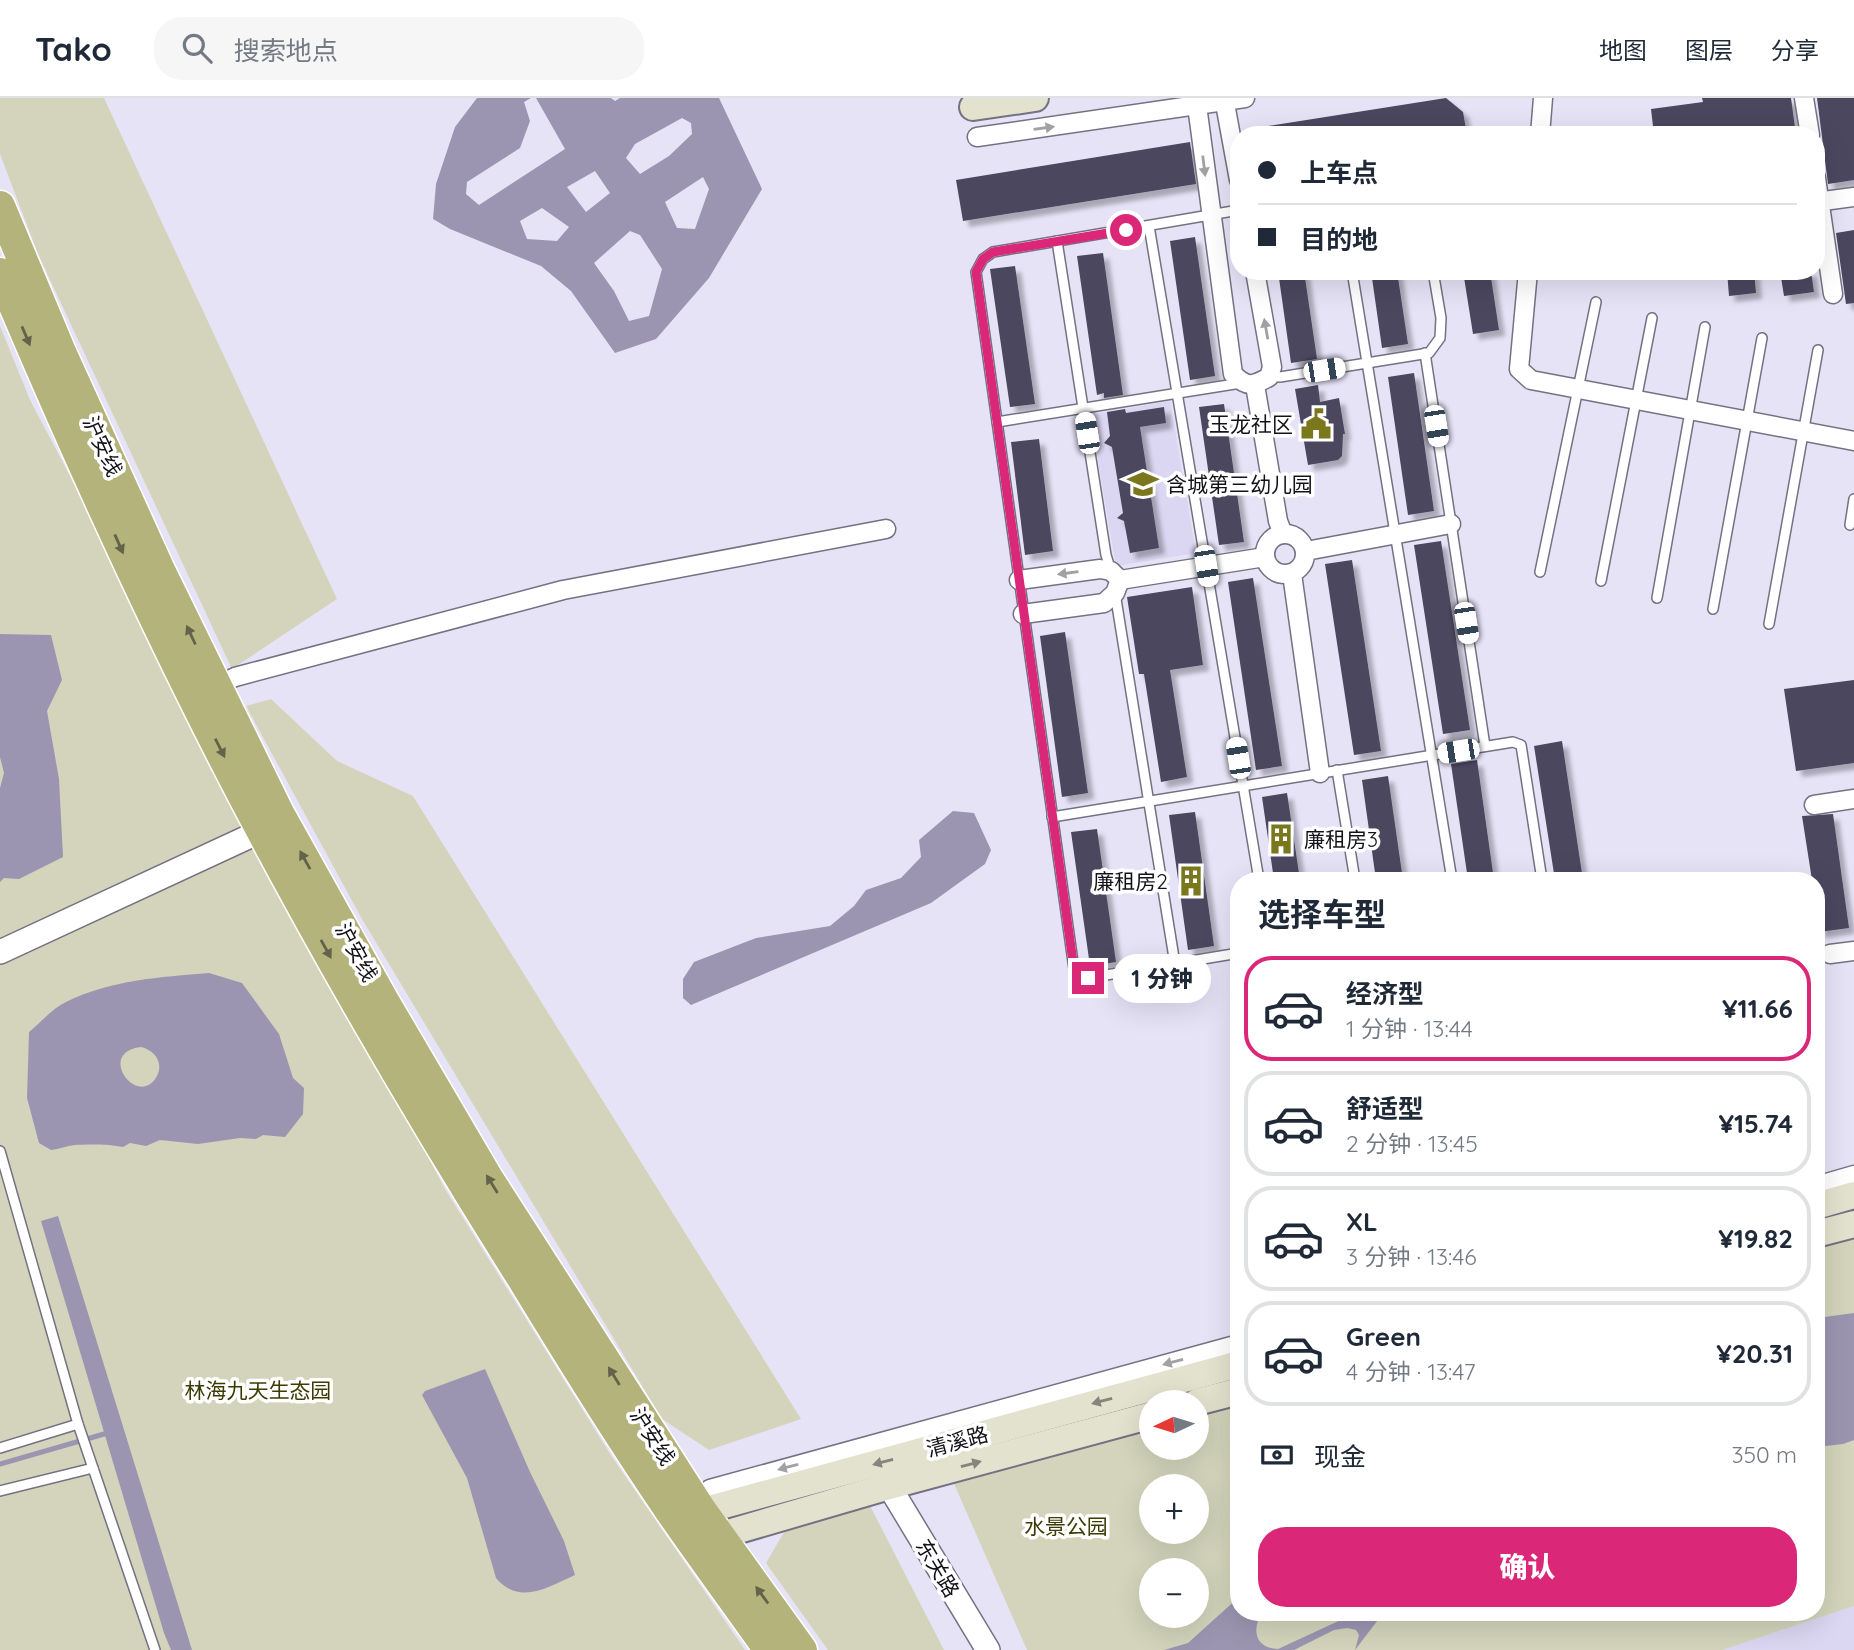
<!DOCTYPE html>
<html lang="zh">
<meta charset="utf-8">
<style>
body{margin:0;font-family:Quicksand,"Noto Sans SC",sans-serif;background:#f6f6f7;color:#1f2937;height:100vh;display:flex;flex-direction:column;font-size:26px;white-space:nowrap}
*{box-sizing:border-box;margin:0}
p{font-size:23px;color:#747a83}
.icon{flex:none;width:38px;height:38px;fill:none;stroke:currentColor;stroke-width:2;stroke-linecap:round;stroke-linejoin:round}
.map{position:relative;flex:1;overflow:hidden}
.details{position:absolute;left:1230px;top:774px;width:595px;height:749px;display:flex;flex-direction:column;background:#fff;border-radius:28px;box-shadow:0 7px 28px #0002}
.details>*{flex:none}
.top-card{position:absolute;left:1230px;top:28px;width:595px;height:154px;border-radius:28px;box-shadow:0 7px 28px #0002;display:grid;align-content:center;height:154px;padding:0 28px;background:#fff}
.needle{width:46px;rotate:266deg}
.buttons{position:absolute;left:1139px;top:1292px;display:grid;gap:14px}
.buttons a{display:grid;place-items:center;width:70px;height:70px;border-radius:50%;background:#fff;box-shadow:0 7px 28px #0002;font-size:35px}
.end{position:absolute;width:32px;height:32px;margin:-16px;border:9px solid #db2777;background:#fff;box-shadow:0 0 0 4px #fff}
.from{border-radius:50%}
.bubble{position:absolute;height:49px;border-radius:24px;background:#fff;box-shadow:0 7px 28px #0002;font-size:23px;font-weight:800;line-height:49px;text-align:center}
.car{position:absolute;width:21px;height:42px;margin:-21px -10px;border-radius:9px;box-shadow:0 0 5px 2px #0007;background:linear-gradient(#fff 24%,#345 0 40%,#fff 0 76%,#345 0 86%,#fff 0)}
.top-card b{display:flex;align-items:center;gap:24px;height:66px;font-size:26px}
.top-card b+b{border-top:2px solid #e0e1e3}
.top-card i{width:18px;height:18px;background:#1f2937}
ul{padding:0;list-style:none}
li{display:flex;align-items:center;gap:21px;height:105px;margin:0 14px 10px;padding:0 14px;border:4px solid #e0e1e3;border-radius:28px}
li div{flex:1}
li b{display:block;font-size:26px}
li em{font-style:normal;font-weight:800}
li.active{border-color:#db2777}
li>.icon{width:63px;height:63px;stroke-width:1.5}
h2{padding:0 28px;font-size:32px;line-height:84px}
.pay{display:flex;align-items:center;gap:18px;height:77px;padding:0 28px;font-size:26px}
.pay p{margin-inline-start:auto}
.action{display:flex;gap:14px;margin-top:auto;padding:14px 28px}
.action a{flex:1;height:80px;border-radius:28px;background:#db2777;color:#fff;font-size:28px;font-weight:800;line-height:80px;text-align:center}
header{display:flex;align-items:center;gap:42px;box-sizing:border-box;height:98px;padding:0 35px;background:#fff;border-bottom:2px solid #e0e1e3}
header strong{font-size:33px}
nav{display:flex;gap:38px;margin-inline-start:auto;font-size:24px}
.search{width:490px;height:63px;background:#f6f6f7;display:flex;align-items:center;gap:18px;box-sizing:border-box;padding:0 24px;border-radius:28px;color:#747a83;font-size:26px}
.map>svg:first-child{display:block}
.built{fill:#dbd6f1}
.green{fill:#d3d4bb;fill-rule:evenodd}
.water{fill:#9b95b1;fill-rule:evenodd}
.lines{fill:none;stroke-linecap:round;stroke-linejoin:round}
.stream{stroke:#9b95b1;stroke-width:5}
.building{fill:#4b465e;filter:url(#shadow)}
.service-casing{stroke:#747182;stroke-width:12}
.minor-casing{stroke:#747182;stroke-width:21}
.tertiary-casing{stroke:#747182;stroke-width:26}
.secondary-casing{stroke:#747182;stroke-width:30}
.trunk-casing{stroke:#fff;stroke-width:33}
.service{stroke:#fff;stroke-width:9}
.minor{stroke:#fff;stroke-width:18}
.tertiary{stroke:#fff;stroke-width:23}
.secondary{stroke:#e3e2ce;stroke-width:26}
.trunk{stroke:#b4b37b;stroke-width:30}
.oneway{fill:#a1a0a3}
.oneway2{fill:#64624a}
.oneway3{fill:#86847d}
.route{stroke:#db2777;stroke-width:9}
.labels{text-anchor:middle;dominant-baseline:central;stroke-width:7;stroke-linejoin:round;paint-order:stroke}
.poi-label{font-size:21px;fill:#141219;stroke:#fff;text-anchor:end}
.street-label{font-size:21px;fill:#141219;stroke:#fff}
.park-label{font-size:21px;fill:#3c3b03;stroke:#fff}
</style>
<header>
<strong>Tako</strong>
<div class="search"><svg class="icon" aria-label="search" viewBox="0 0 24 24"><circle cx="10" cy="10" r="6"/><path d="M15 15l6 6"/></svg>搜索地点</div>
<nav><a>地图</a><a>图层</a><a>分享</a></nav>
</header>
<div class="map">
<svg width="1854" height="1552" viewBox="0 0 1854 1552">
<defs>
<filter id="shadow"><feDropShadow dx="6" dy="6" stdDeviation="2" flood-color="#0004"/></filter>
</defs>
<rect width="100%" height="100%" fill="#e7e3f7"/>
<!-- built -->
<g class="built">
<path d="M1170 303 1196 455 1116 468 1090 317Z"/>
<path d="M1854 1508V1552H1722Z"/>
</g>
<!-- green -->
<g class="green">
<path d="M0 0H104L337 501 232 571 38 156 0 56Z"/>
<path d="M0 228 30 302 445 1091 612 1359 745 1552H0Z"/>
<path d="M271 601 337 663 413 698 801 1321 709 1352 662 1321 362 821 246 608Z"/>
<path d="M1854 1126V1508L1722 1552H1027L948 1372 1151 1317 1152 1349H1197V1304L1239 1293V1514H1816L1817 1136ZM1152 1388H1197V1433H1152ZM1152 1472H1197V1517H1152Z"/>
<path d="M866 1400 944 1552H828L766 1465 790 1424Z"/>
</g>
<!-- water -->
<g class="water">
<path d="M477 0H531L524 4 530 23 520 50 467 84 466 96 479 107 565 51 536 0H611L615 3 620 0H719L762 91 709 180 656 241 615 255 571 193 541 168 450 131 433 121 436 86 455 29ZM682 20 691 25 692 36 669 58 640 76 626 60 635 46ZM595 73 610 95 586 114 567 89ZM703 79 709 91 695 131 677 130 665 104ZM542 110 569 129 557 143 527 141 520 123ZM630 133 640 137 662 171 649 218 629 223 614 193 594 165Z"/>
<path d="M0 536 51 537 62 582 47 613 59 681 63 759 19 781 4 780 0 784V690L4 675 0 659Z"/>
<path d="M953 713 974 715 991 752 985 766 931 805 691 907 683 900V881L694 864 756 840 830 828 854 808 866 792 901 780 921 759 919 742Z"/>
<path d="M209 875 242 885 279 936 293 980 304 990 303 1016 285 1039 263 1037 256 1041 240 1040 198 1046 160 1042 146 1048 130 1045 123 1049C111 1046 88 1046 75 1047 67 1048 59 1051 51 1052L39 1045 27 1000 29 934C40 925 53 910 66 904 111 882 160 879 209 875ZM141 949C154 952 164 964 157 978 138 1012 95 954 141 949Z"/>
<path d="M58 1118 192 1552H171L164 1535 41 1123Z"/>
<path d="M1854 1215V1342L1843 1346 1817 1349V1220Z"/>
<path d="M485 1271 530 1374 564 1443 575 1477C548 1489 520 1508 496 1480L467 1380 422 1297 425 1293Z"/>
<path d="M1239 1499V1514H1262C1252 1531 1254 1550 1278 1551L1358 1514H1384L1355 1552 1359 1537 1356 1532 1347 1530 1334 1532 1294 1552H1164L1188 1545Z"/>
</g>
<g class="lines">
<!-- stream -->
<path class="stream" d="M0 1366 111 1334"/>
</g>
<!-- building -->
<g class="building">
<path d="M1446 0 1463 14 1467 37H1263L1262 29Z"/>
<path d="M1702 0H1791L1796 37H1654L1651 11 1703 4Z"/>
<path d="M1817 0H1854V82L1828 86Z"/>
<path d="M1190 44 1196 86 963 123 956 82Z"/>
<path d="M1854 132V205L1846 206 1836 135Z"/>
<path d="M1195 139 1215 278 1190 282 1170 143Z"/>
<path d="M1103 155 1123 297 1104 300V295L1097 297 1077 158Z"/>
<path d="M1015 168 1035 306 1010 309 990 171Z"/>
<path d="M1278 173H1304L1317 261 1291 265Z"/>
<path d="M1371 173H1397L1408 246 1382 250Z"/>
<path d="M1463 173H1490L1499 232 1473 236Z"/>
<path d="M1727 173H1754L1756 195 1729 198Z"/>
<path d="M1780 173H1811L1814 194 1784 198Z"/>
<path d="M1414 275 1434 413 1408 417 1388 279Z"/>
<path d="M1318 287 1320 304 1339 300 1345 336H1343L1342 358 1338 362 1308 367 1295 291Z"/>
<path d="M1224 306 1244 444 1219 447 1199 309Z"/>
<path d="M1164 309 1166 325 1140 329 1159 450 1130 455 1124 423 1117 420 1123 415 1112 349 1104 345 1110 338 1107 314 1125 311 1126 315Z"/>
<path d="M1039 341 1053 453 1025 457 1011 344Z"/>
<path d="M1441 443 1470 632 1443 636 1414 447Z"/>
<path d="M1352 462 1381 653 1354 657 1325 466Z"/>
<path d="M1253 480 1282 668 1256 672 1228 484Z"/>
<path d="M1192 489 1203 567 1170 572 1187 679 1161 684 1144 576H1139L1127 499Z"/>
<path d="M1065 534 1088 695 1062 699 1040 538Z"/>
<path d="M1854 582V665L1796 673 1784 591Z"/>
<path d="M1562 643 1583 782H1555L1534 648Z"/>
<path d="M1477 662 1494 782H1468L1451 666Z"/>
<path d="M1388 678 1403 782H1376L1362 682Z"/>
<path d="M1287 695 1300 782H1274L1262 699Z"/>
<path d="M1195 714 1214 848 1188 852 1169 717Z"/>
<path d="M1833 716 1849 830 1819 834 1816 814V782H1812L1802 718Z"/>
<path d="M1097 731 1116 864 1090 868 1071 734Z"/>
</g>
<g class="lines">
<!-- service casing -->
<g class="service-casing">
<g id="service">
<path d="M1239 112 993 154 983 161 976 174 1074 871 1080 878 1088 880 1239 855"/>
<path d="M1149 128 1259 782"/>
<path d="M1057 143 1106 457 1111 473"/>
<path d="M1352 173 1452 782"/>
<path d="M1425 255 1485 648"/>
<path d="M1269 279H1280L1429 255 1440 240 1441 220 1433 173"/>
<path d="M997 324 1241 285"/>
<path d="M1850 427 1854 401"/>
<path d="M1540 474 1596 204"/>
<path d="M1601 483 1652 220"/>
<path d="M1115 495 1175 866"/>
<path d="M1657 500 1705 229"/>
<path d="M1713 511 1762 240"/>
<path d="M1769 526 1818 252"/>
<path d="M1337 672 1355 782"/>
<path d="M1052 719 1513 644 1521 647 1542 782"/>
<path d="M0 1053 78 1326 0 1350"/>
<path d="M78 1326 155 1552"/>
<path d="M0 1393 93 1370"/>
</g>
</g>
<!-- minor casing -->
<g class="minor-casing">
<g id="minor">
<path d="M1196 0 1233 276C1247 290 1253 288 1269 279L1272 269 1255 173"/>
<path d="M1224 0 1239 82"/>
<path d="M1804 0 1810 37"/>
<path d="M1540 37 1543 0"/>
<path d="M977 39 1245 0"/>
<path d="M1816 80 1833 196"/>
<path d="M1816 104 1854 99"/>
<path d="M1528 173 1519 271 1531 282 1854 343"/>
<path d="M1255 287 1278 423 1283 436"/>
<circle cx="1285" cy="456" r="20"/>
<path d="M1306 453 1451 426"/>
<path d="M1292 476 1320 675"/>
<path d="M1019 482 1100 471 1111 473 1120 482 1115 495 1104 505 1023 516"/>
<path d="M1120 482 1265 459"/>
<path d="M210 591 235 579 563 492 886 431"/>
<path d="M1814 707 1854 701"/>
<path d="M1830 856 1854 853"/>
<path d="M1816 1088 1854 1077"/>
<path d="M710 1391 1239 1246"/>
</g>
</g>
<!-- tertiary casing -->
<g class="tertiary-casing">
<g id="tertiary">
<path d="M0 854 261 733"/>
<path d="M889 1388 988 1552"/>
</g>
</g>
<!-- secondary casing -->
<g class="secondary-casing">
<g id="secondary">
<path d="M973 9 1035 0"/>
<path d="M1816 1108 1854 1097"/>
<path d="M1816 1136 1854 1126"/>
<path d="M1197 1304 1239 1293"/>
<path d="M684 1418 1239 1266"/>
<path d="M701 1443 889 1388 1152 1317"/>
</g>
</g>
<!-- trunk casing -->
<g class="trunk-casing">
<g id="trunk">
<path d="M0 108 61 254 159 470 279 715 384 903 488 1080 702 1413 802 1552"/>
<path d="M0 175C80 365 166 554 263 736 344 888 431 1036 523 1182 571 1261 620 1340 672 1416 704 1462 737 1507 769 1552"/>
</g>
</g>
<!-- service -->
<use href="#service" class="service"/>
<!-- minor -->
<use href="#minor" class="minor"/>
<!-- tertiary -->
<use href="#tertiary" class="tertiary"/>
<!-- secondary -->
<use href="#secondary" class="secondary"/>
<!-- trunk -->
<use href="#trunk" class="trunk"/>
</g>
<!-- one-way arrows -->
<defs><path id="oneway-solid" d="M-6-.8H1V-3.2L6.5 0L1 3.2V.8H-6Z" transform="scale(1.75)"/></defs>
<g class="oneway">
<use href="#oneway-solid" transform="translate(1044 30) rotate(-8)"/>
<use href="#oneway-solid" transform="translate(1204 68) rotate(83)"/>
<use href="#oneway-solid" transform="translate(1266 231) rotate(-100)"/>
<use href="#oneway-solid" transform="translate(1068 475) rotate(172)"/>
<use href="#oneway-solid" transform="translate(1173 1264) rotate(165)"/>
<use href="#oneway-solid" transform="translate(788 1369) rotate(165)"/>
</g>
<g class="oneway2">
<use href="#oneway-solid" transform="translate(26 238) rotate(67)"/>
<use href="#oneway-solid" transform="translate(119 446) rotate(66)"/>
<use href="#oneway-solid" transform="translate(191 537) rotate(-115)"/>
<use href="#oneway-solid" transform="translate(220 650) rotate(63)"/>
<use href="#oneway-solid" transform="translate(305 762) rotate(-119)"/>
<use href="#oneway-solid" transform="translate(326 851) rotate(61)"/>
<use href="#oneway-solid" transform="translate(492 1086) rotate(-122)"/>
<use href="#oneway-solid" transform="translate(614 1278) rotate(-122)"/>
<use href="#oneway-solid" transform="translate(762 1497) rotate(-126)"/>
</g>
<g class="oneway3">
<use href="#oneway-solid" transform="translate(1102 1303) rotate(165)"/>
<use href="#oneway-solid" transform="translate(883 1364) rotate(165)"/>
<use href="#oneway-solid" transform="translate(971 1366) rotate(-15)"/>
</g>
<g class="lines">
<!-- route -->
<path class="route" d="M1088 880 1080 878 1074 871 976 174 983 161 993 154 1126 132"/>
</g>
<!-- icons -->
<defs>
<g id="civic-bare" transform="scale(2.415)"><path d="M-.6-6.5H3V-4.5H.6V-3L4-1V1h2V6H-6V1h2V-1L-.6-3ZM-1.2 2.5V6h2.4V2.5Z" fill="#7a771d" stroke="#fff" stroke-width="2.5" paint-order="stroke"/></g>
<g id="school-bare" transform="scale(2.415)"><path d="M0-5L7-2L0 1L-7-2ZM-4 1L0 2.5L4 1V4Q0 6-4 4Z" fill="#7a771d" stroke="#fff" stroke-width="2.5" paint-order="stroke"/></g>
<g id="building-bare" transform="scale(2.415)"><path d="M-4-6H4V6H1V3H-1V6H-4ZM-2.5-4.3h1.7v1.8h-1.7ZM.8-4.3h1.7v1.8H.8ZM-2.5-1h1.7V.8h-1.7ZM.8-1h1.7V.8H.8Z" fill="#7a771d" stroke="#fff" stroke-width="2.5" paint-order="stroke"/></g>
</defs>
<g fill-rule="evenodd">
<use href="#civic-bare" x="1316" y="326"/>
<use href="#school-bare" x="1143" y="386"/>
<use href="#building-bare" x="1281" y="741"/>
<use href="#building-bare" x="1191" y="783"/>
</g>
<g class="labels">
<!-- poi labels -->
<g class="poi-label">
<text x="1293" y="326">玉龙社区</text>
<text x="1166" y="386" text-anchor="start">含城第三幼儿园</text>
<text x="1304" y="741" text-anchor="start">廉租房3</text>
<text x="1168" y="783">廉租房2</text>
</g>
<!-- street labels -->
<g class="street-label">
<text transform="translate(103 348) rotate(65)">沪安线</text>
<text transform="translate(357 854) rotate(61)">沪安线</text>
<text transform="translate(653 1338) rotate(57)">沪安线</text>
<text transform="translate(957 1343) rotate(-15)">清溪路</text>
<text transform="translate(938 1470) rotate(59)">东关路</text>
</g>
<!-- park labels -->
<g class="park-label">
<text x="258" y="1292">林海九天生态园</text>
<text x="1066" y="1428">水景公园</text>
</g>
</g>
</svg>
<div class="buttons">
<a><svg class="needle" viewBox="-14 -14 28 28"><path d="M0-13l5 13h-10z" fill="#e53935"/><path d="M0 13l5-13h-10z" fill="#747a83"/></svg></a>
<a>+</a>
<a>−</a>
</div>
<i class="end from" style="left:1126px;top:132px"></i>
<i class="end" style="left:1088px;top:880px"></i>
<div class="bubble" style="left:1113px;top:856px;width:98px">1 分钟</div>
<i class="car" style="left:1324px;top:272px;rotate:81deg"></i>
<i class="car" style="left:1436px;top:328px;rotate:171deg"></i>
<i class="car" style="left:1087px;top:335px;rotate:351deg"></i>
<i class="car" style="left:1206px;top:468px;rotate:171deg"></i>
<i class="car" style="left:1466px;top:525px;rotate:171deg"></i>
<i class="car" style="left:1458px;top:653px;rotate:261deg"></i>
<i class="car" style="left:1238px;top:660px;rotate:351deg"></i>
<div class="top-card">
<b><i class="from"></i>上车点</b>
<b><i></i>目的地</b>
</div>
<section class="details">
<h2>选择车型</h2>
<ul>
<li class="active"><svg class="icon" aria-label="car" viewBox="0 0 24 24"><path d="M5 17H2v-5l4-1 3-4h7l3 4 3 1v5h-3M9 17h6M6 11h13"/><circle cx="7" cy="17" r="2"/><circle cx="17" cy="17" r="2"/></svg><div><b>经济型</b><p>1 分钟 · 13:44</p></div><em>¥11.66</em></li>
<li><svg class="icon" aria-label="car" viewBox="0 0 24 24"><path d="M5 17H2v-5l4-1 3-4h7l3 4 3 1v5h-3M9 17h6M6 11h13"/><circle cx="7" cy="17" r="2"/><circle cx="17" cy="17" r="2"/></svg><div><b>舒适型</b><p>2 分钟 · 13:45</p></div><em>¥15.74</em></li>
<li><svg class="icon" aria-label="car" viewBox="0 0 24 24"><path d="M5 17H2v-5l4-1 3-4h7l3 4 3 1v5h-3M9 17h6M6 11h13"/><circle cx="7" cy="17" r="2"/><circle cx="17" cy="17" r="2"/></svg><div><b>XL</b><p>3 分钟 · 13:46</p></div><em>¥19.82</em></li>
<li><svg class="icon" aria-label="car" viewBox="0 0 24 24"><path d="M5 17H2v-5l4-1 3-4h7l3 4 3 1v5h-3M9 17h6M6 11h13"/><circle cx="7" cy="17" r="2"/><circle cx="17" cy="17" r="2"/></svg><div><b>Green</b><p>4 分钟 · 13:47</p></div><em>¥20.31</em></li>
</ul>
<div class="pay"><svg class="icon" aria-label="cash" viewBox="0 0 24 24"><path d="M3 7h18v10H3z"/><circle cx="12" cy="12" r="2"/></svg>现金<p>350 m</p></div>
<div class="action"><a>确认</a></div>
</section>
</div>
